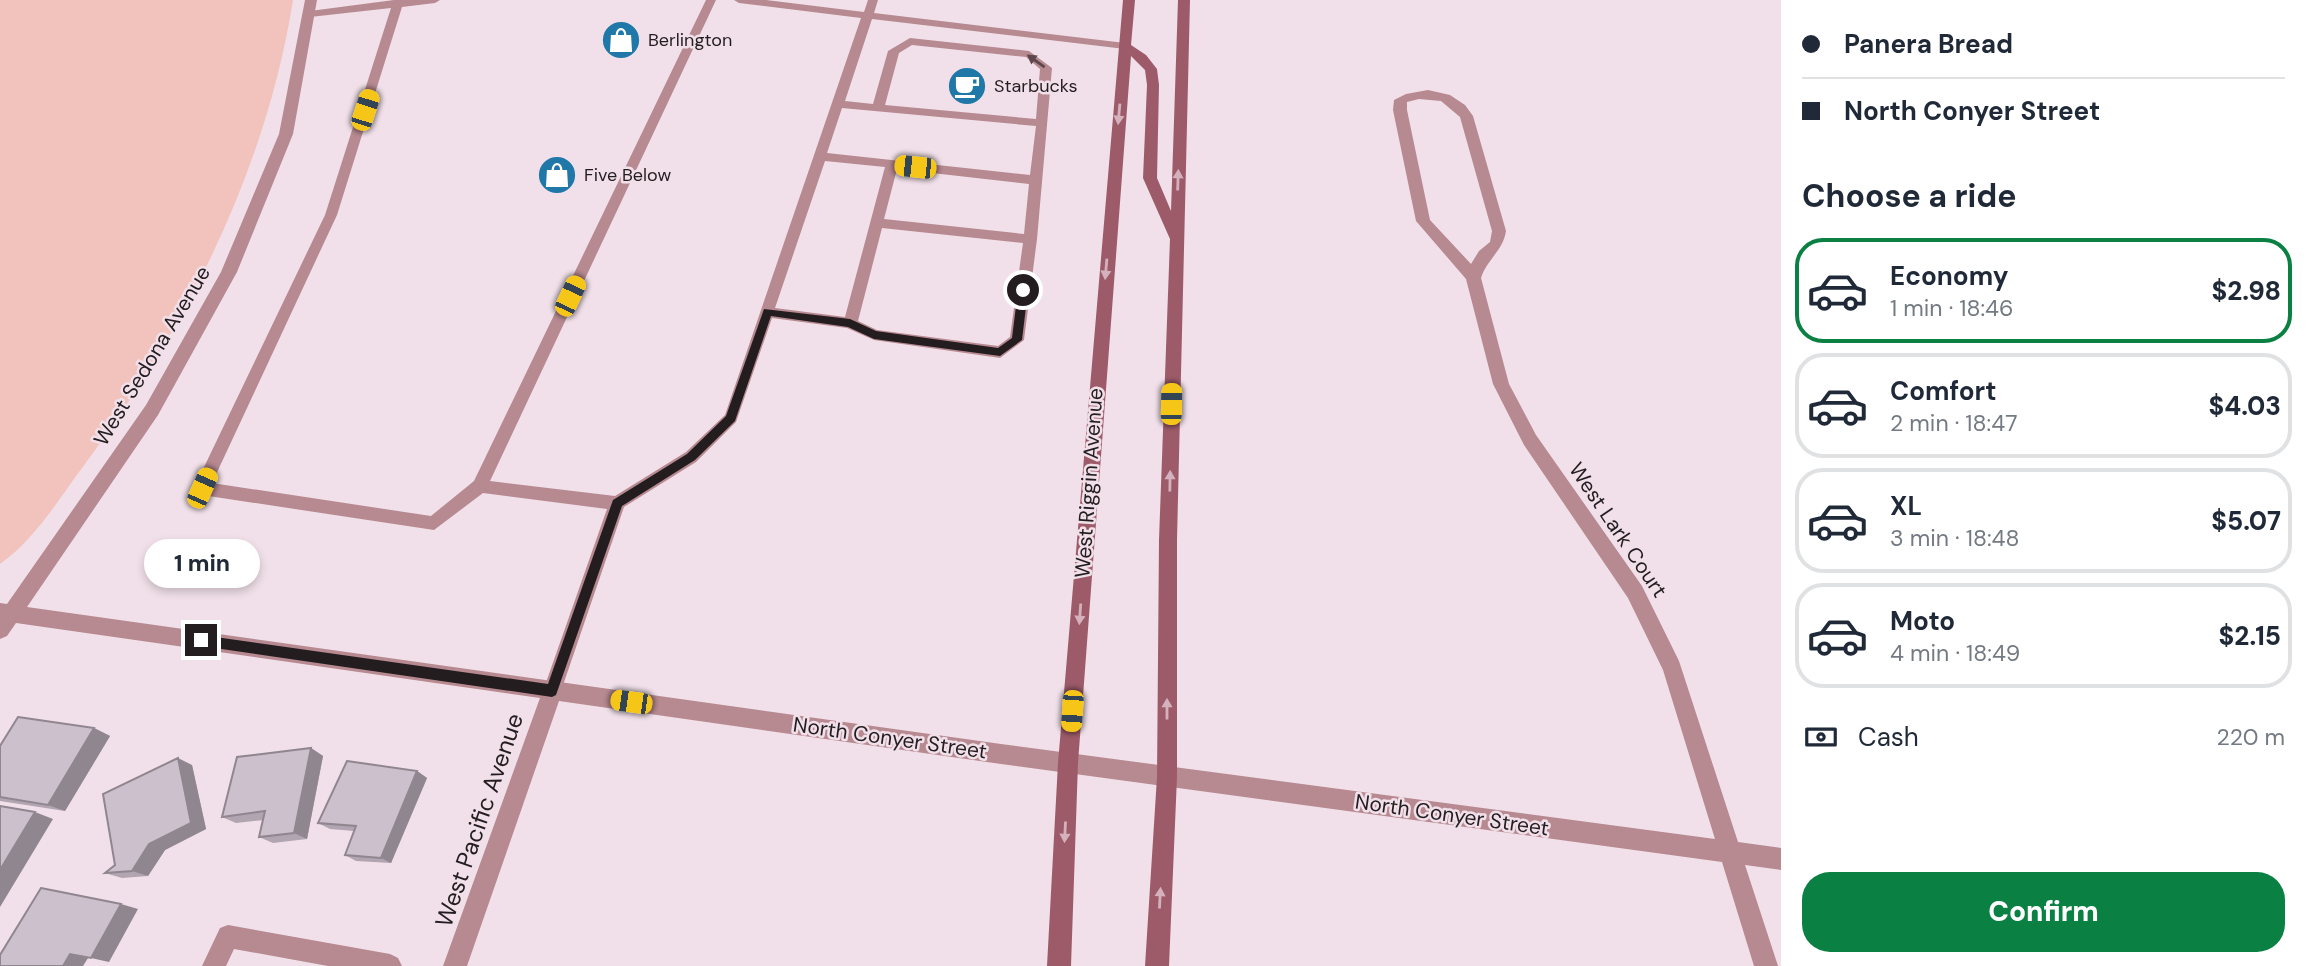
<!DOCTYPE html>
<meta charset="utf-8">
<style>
body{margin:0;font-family:"DM Sans",sans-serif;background:#f2f2f3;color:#1f2937;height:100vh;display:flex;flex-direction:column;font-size:26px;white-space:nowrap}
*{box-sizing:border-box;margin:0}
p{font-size:23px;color:#747a83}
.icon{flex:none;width:38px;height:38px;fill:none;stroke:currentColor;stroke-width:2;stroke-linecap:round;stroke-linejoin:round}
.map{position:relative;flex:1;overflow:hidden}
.drawer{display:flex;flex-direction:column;background:#fff;width:525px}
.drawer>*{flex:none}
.guide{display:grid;align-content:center;height:154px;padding:0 21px;background:#fff}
.end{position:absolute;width:32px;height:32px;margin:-16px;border:9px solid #231d20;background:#fff;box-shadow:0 0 0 4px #fff}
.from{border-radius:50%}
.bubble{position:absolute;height:49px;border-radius:24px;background:#fff;box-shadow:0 4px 10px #0003;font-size:23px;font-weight:800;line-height:49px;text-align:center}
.car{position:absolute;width:21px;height:42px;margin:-21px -10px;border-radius:9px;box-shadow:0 0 5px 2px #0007;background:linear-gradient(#f5c518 24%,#345 0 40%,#f5c518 0 76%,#345 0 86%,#f5c518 0)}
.guide b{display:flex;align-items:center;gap:24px;height:66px;font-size:26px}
.guide b+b{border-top:2px solid #e0e1e3}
.guide i{width:18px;height:18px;background:#1f2937}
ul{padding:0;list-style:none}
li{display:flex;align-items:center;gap:21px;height:105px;margin:0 14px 10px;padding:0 7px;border:4px solid #e0e1e3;border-radius:28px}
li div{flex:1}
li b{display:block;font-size:26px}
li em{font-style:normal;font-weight:800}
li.active{border-color:#0b8043}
li>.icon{width:63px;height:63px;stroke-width:1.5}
h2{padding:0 21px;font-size:32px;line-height:84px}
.pay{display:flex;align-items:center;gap:18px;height:77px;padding:0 21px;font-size:26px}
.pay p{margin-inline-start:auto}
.primary-button{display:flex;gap:14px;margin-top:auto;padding:14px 21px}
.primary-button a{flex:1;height:80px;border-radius:28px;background:#0b8043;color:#fff;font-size:28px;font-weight:800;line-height:80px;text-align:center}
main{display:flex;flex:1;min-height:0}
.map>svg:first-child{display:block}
.green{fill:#f1c3bc}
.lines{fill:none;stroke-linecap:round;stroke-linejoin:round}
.service{fill:#b78991;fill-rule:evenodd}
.minor{fill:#b78991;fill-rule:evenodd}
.secondary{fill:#9d5b69;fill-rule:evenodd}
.wall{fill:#b0a5b0}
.shaded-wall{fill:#908690}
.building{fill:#cdc0cd;stroke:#908690;stroke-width:2}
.oneway{fill:#5e484d}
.oneway2{fill:#d4b1bc}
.route{fill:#231d20}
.labels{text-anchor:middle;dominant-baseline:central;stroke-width:5;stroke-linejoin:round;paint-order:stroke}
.far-poi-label{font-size:18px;fill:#231d20;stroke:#f1e0e9;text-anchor:start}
.street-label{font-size:21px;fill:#231d20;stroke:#f1e0e9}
.near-street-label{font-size:24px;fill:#231d20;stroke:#f1e0e9}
</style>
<main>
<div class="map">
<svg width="1781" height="966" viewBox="0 0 1781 966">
<rect width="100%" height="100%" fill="#f1e0e9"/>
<!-- green -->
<path class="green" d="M0 0H293C266 171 185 330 82 468 56 503 35 539 0 564Z"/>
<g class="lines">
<!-- service -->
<path class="service" d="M394 0H440L435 3 402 7 337 215 212 483 431 516 474 481 706 0H716L490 481 615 496 686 452 725 415 861 18 739 3 734 0H766L864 12 868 0H878L874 13 1125 43 1131 46 1125 49 872 19 845 101 873 104 888 51 910 38 1029 51 1052 68 1037 239 1024 340 1000 358 874 340 847 328 772 318 736 422 696 462 624 507 561 691 558 697 552 700 546 697 543 691 607 509 483 493 434 530 202 495 196 493 194 488 325 215 391 8 310 17 305 14 310 11ZM912 45 1026 57 1040 69 1036 119 885 105 899 53ZM842 108 1036 126 1030 175 827 153ZM825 161 885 167 845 317 775 308ZM897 169 1029 184 1024 234 884 219ZM882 228 1023 243 1010 337 998 346 877 330 858 321Z"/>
<!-- minor -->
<g class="minor">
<path d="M305 0H317L293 134 237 272 158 415 27 607 1001 744 1715 839 1663 670 1628 598 1524 445 1493 384 1466 279 1416 221 1393 110 1394 100 1406 94 1428 90 1450 95 1465 105 1473 116 1506 231C1503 251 1487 259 1481 278L1509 384 1536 435 1642 586 1679 661 1738 842 1781 848V870L1745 865 1778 966H1754L1722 862 1001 764 559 701 467 966H443L540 698 16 623 7 636 0 639V603L7 604 146 405 221 272 279 134ZM1419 99 1441 101 1460 117 1492 231 1490 242 1479 251 1471 264 1430 220 1407 110V102Z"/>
<path d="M228 925 390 954 398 958 402 966H328L234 949 226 966H202L220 928Z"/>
</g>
<!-- secondary -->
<path class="secondary" d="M1123 0H1135L1131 45 1146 55 1157 69 1159 85 1157 178 1171 211 1178 0H1190L1177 540V777L1169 966H1145L1157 777 1159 540 1170 239 1143 178 1147 85 1145 70 1131 56 1078 763 1071 966H1047L1058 763Z"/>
</g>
<!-- wall -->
<g class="wall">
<path d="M94 728 110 736 65 811 0 801V746Z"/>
<path d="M311 748 323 756 307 839 273 843 259 837 264 820 236 823 222 817Z"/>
<path d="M192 765 206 829 165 850 148 876 122 878 105 873 115 865Z"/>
<path d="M417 771 427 778 391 863 356 861 345 855 354 831 330 829 318 823Z"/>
</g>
<!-- shaded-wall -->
<g class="shaded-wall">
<path d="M94 728 110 736 65 811 48 805Z"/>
<path d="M311 748 323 756 307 839 294 833Z"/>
<path d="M178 758 192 765 206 829 165 850 148 876 132 871Z"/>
<path d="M417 771 427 778 391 863 381 858Z"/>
<path d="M35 812 53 819 0 907V870Z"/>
<path d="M121 904 138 909 109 962 91 958Z"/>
<path d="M70 954 88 958 83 966H63Z"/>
</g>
<!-- building -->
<g class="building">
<path d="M18 717 94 728 48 805 0 797V746Z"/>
<path d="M311 748 294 833 259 837 265 811 222 817 237 757Z"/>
<path d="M178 758 191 823 149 844 132 871 105 873 115 865 103 794Z"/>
<path d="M347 761 417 771 381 858 345 855 356 826 318 823Z"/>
<path d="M0 806 35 812 0 870Z"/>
<path d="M41 888 121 904 91 958 70 954 63 966H0V955Z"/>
</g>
<!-- one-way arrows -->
<defs><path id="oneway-solid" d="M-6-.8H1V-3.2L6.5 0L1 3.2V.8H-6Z" transform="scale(1.75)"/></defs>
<use class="oneway" href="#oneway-solid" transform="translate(1036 61) rotate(-145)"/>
<g class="oneway2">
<use href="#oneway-solid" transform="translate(1119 114) rotate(95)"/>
<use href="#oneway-solid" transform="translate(1178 180) rotate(-88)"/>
<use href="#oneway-solid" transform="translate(1106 269) rotate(95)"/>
<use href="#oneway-solid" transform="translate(1170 481) rotate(-89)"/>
<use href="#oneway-solid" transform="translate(1080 614) rotate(94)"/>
<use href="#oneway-solid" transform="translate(1167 709) rotate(-90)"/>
<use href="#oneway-solid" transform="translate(1065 832) rotate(93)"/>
<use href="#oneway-solid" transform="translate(1160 898) rotate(-87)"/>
</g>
<!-- route -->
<path class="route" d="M1023 286 1028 290 1022 340 1000 356 874 339 848 327 771 316 735 421 695 460 622 506 556 695 552 697 201 646 194 640 201 635 548 684 613 500 687 454 726 416 764 309 850 319 876 331 998 348 1012 338 1018 290Z"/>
<!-- icons -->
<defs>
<g id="shop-disc" transform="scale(2.0125)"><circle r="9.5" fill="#1f78a7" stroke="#f1e0e9"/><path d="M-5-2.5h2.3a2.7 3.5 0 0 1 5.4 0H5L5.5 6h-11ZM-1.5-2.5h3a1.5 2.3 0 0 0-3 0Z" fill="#fff"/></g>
<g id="cafe-disc" transform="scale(2.0125)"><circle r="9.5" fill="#1f78a7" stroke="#f1e0e9"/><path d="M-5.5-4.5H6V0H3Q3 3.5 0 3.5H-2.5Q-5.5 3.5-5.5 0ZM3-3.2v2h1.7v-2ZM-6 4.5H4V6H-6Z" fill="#fff"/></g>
</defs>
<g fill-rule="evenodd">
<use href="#shop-disc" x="621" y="40"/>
<use href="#cafe-disc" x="967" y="86"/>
<use href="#shop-disc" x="557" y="175"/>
</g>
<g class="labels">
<!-- far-poi labels -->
<g class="far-poi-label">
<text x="648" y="40">Berlington</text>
<text x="994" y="86">Starbucks</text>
<text x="584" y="175">Five Below</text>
</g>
<!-- street labels -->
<g class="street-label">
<text transform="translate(152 356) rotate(-59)">West Sedona Avenue</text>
<text transform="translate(1089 483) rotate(-86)">West Riggin Avenue</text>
<text transform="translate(1618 530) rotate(56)">West Lark Court</text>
<text transform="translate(890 738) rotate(8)">North Conyer Street</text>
<text transform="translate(1452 815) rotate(8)">North Conyer Street</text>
</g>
<!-- near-street labels -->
<g class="near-street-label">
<text transform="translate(479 820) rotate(-71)">West Pacific Avenue</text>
</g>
</g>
</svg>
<i class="end from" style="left:1023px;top:290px"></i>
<i class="end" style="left:201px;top:640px"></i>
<div class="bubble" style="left:144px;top:539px;width:116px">1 min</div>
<i class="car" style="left:365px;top:110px;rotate:18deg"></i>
<i class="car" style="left:915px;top:167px;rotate:276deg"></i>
<i class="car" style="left:570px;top:296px;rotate:25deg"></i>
<i class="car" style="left:1171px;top:404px;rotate:1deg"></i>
<i class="car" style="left:202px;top:488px;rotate:24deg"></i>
<i class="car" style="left:631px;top:702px;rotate:278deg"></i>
<i class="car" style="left:1072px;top:711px;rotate:184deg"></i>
</div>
<section class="drawer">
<div class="guide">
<b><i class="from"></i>Panera Bread</b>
<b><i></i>North Conyer Street</b>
</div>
<h2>Choose a ride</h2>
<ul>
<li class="active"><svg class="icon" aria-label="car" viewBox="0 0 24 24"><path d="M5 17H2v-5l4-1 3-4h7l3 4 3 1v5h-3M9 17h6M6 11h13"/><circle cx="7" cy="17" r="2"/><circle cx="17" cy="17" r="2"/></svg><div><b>Economy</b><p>1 min · 18:46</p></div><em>$2.98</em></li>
<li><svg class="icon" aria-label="car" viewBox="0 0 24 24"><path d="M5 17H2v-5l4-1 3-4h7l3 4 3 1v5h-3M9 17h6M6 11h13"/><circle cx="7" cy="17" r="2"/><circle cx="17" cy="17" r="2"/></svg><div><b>Comfort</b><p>2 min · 18:47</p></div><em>$4.03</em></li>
<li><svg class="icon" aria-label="car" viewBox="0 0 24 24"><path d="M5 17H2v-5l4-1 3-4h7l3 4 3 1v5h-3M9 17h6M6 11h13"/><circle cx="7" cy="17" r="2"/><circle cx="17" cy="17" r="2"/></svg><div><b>XL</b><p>3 min · 18:48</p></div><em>$5.07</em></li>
<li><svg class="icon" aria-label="car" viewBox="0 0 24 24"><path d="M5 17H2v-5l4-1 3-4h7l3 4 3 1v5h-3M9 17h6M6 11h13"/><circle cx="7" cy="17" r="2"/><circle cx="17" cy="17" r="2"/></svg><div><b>Moto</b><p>4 min · 18:49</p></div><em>$2.15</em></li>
</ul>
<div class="pay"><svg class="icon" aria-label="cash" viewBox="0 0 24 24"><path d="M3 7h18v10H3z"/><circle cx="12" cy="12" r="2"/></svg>Cash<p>220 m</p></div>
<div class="primary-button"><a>Confirm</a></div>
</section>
</main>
